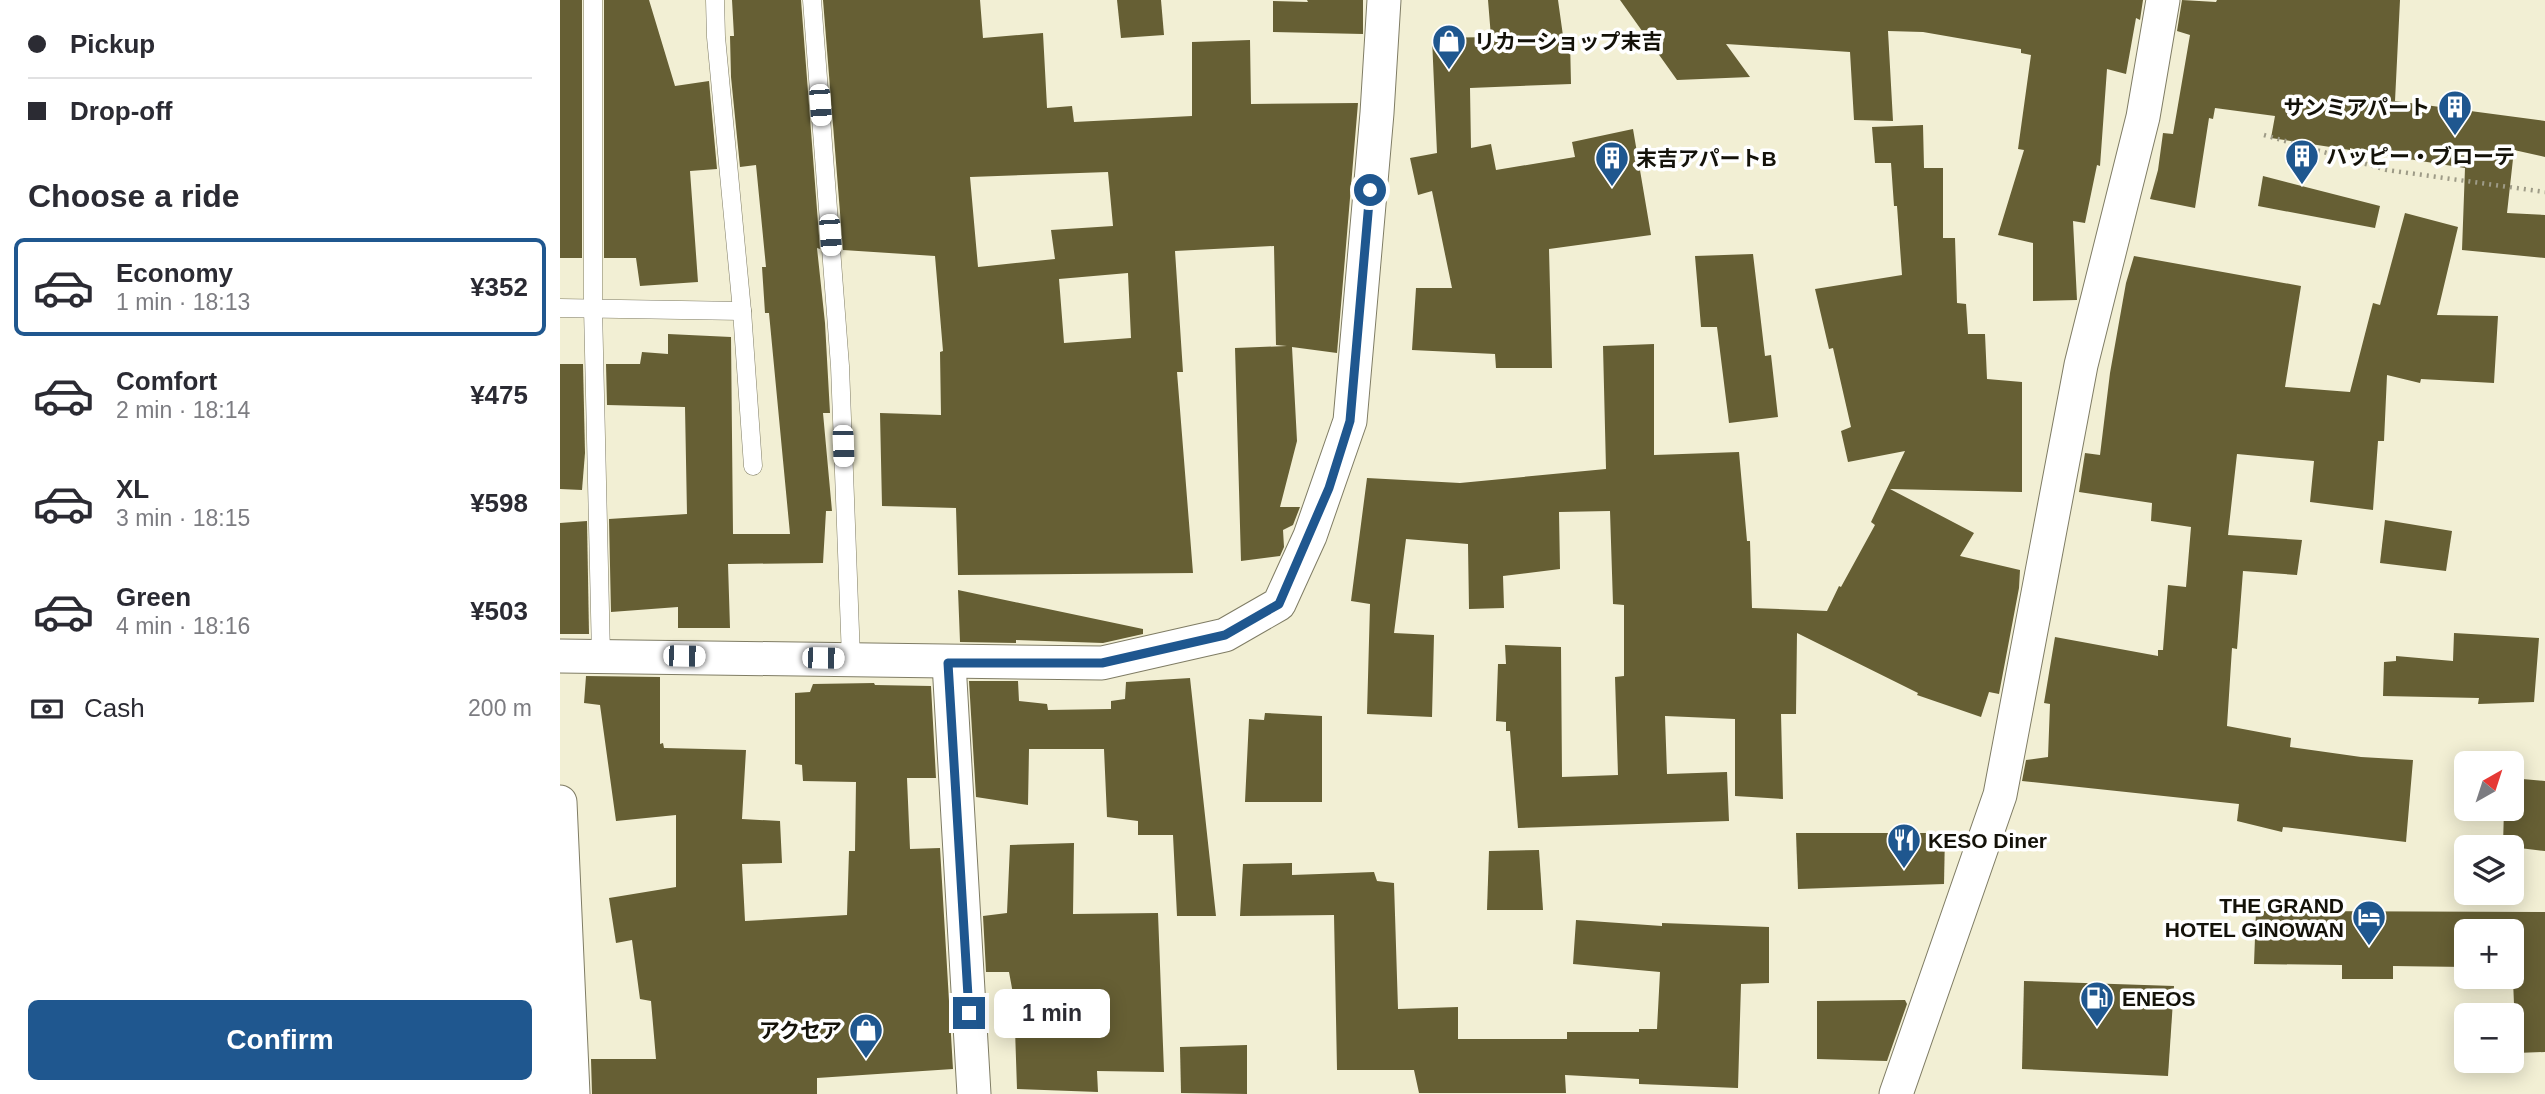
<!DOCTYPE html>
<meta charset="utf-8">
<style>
body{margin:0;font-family:Arial,"Noto Sans JP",sans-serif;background:#f2f2f3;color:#2b2b33;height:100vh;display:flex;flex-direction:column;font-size:26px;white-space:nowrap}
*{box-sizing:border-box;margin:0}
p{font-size:23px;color:#7c7c81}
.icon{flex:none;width:38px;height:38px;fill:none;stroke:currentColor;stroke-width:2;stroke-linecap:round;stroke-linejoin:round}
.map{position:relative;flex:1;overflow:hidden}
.details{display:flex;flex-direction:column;background:#fff;width:560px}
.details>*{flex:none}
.guide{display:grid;align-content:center;height:154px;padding:0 28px;background:#fff}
.needle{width:46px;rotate:39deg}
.controls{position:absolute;left:1894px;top:751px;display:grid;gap:14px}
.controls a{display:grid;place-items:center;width:70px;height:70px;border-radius:10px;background:#fff;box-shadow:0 4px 18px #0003;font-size:35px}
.end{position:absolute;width:32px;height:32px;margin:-16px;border:9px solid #1f578f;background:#fff;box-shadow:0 0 0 4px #fff}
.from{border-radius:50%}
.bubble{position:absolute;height:49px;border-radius:10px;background:#fff;box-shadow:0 4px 18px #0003;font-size:23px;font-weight:700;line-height:49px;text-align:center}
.car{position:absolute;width:21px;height:42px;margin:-21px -10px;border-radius:9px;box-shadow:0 0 5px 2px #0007;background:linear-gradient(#fff 24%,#345 0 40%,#fff 0 76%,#345 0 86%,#fff 0)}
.guide b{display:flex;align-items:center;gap:24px;height:66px;font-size:26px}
.guide b+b{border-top:2px solid #e1e1e2}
.guide i{width:18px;height:18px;background:#2b2b33}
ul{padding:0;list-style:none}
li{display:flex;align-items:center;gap:21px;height:98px;margin:0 14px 10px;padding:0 14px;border:4px solid transparent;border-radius:10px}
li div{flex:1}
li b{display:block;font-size:26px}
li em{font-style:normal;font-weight:700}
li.active{border-color:#1f578f}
li>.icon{width:63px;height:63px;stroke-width:1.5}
h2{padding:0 28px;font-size:32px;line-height:84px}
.pay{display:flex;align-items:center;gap:18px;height:77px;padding:0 28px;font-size:26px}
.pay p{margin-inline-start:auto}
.cta{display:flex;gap:14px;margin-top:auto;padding:14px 28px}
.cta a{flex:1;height:80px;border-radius:10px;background:#1f578f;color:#fff;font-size:28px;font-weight:700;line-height:80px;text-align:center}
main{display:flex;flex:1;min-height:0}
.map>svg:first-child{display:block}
.building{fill:#665f34;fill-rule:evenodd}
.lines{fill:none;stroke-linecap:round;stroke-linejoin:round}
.lane-casing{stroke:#7f7c64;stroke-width:19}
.street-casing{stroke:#7f7c64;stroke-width:35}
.path{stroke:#9e9b87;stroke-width:4.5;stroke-dasharray:2 5;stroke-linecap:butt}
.lane{stroke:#fff;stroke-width:18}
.street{stroke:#fff;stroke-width:33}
.route{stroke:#1f578f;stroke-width:9}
.labels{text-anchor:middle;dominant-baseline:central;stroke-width:7;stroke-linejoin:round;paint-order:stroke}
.poi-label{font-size:21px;font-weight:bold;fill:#141209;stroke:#fff;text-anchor:start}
</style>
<main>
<section class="details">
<div class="guide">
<b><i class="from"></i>Pickup</b>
<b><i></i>Drop-off</b>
</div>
<h2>Choose a ride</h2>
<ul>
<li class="active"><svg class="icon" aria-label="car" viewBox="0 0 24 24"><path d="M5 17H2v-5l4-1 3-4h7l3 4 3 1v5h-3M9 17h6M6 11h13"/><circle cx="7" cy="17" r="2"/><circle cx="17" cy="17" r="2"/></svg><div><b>Economy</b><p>1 min · 18:13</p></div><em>¥352</em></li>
<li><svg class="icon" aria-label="car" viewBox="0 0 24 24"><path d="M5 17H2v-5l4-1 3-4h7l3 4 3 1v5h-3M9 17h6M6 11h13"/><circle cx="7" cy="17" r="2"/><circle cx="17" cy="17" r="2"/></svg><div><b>Comfort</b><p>2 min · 18:14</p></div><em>¥475</em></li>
<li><svg class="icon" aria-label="car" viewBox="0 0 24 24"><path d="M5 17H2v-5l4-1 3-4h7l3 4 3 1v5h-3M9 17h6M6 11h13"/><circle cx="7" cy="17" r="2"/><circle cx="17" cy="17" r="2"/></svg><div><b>XL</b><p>3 min · 18:15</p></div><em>¥598</em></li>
<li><svg class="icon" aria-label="car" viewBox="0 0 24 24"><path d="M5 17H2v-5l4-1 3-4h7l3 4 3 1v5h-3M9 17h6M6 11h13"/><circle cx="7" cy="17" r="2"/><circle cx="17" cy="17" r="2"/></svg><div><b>Green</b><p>4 min · 18:16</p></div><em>¥503</em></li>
</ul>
<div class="pay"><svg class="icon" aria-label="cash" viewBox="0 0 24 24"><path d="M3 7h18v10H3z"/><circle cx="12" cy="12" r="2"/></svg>Cash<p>200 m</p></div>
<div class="cta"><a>Confirm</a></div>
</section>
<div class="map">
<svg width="1985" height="1094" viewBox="0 0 1985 1094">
<rect width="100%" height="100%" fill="#f2efd4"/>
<!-- building -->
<g class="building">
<rect x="0" y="0" width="22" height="258"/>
<path d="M44 0H89L115 86 149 81 157 169 130 171 138 282 80 286 76 258H44Z"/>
<path d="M172 0H241L260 249 257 248 265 323 270 413H263L272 511H266L263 563 168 564 170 628H118V607L51 612 49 519 127 514 125 407 47 405 46 364H80L82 352 108 354V334L171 337 173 534H230L209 313H205L202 267H206L196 165 180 167 171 77 170 36H174Z"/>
<path d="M263 0H420L423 38 483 33 487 108 512 106 514 122 632 116V42L690 40 691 104 798 103 777 353 732 347 737 441 720 507H740L733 525 723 530 724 547 720 556 681 561 675 348 727 346 716 345 714 246 615 251 623 372H617L633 573 398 575 396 508 322 506 320 413 381 415 380 352 383 351 375 256 283 250ZM548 172 553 226 491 230 495 259 418 267 410 177ZM568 273 571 338 504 343 499 279Z"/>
<path d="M557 0H601L604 35 561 38Z"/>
<path d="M747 0H803V34L713 32V1L748 2Z"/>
<path d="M928 0H998L1004 43 1010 40 1011 84 910 88 911 148 931 144 936 170 1015 157 1012 142 1073 129 1091 235 989 249 992 368H936L935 354 852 350 856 288H892L872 191 858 195 850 158 877 153 872 38 931 37Z"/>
<path d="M1060 0H1583L1580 20 1576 18 1566 74 1547 69 1540 166 1537 165 1525 223 1513 221 1517 300 1473 301V243L1438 235 1464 150 1458 149 1471 55 1461 53V49L1363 32 1328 31 1333 121 1294 120 1290 52 1166 44 1190 77 1117 80Z"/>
<path d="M1622 0 1656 2 1657 0H1840L1835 101 1985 121V157L1954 150 1947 213 1985 215V258L1902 250 1905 168 1804 152 1790 148V150L1711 138 1715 116 1655 108 1653 119 1649 118 1635 208 1590 199 1598 170 1603 133 1613 134 1630 35 1617 31Z"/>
<path d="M1363 125 1364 168H1383V238H1395L1397 303 1406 304 1408 334H1425L1427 379 1462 382V492L1330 489 1414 533 1400 556 1460 570 1459 588 1439 694 1429 692 1421 717 1357 695 1358 693 1237 633 1236 714H1221L1223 799 1175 796V719L1105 716 1107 774 1167 772 1169 821 958 828 950 731H946V722L936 721 938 664H946L945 645 1001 647 1002 777 1058 775 1055 677 1064 676V605L1053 604 1050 511 999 512 1000 569 943 576 944 608 909 609 908 544 846 539 834 633 874 635 872 717 807 714 810 604 791 601 807 478 900 483 1046 469 1043 346 1094 344V455L1179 452 1187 541H1190L1192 608 1267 611 1279 586 1281 587 1315 525 1311 522 1345 451 1288 462 1281 431 1291 427 1273 348 1269 349 1255 289 1342 275 1337 206H1334L1331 163H1315L1312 127Z"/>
<path d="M1703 176 1820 206 1815 228 1698 206Z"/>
<path d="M1845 213 1898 227 1877 315 1938 316 1934 383 1861 379 1860 383 1827 375 1824 441H1818L1813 510 1750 502 1754 461 1677 454 1668 535 1742 540 1737 575 1683 571 1677 649 1672 648 1667 726 1731 738 1730 747 1801 757 1853 760 1846 842 1723 827 1722 832 1677 821 1679 804 1462 781 1466 760 1488 757 1490 704 1484 703 1495 637 1598 656V650H1603L1608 585 1626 587 1631 527 1591 521 1592 503 1519 492 1525 453 1540 455 1550 373 1566 283 1574 256 1741 286 1725 387 1790 392 1813 303 1820 305Z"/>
<path d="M1193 254 1205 356 1211 355 1218 417 1169 423 1157 327H1141L1135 256Z"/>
<path d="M0 364H23L25 453 22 490 0 489Z"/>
<path d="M1825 520 1892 531 1886 571 1820 563Z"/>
<path d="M27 521 29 634H0V523Z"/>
<path d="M398 590 583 629V634L543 643 456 640V643L400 642Z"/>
<path d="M1894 633 1979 638 1974 702 1918 704 1919 698 1823 696 1824 662 1836 661V656L1893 661Z"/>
<path d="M26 676 100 677V744L103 743 104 748 186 750 182 819 220 821 222 863 182 864 185 921 287 915 289 851H295L296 782 243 781 242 765 235 764V693L250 692 253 684 314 683 315 685 371 686 376 778H347L350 849 380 848 393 1069 257 1078V1094H32L31 1059H96L91 1001 80 999 72 940 56 943 49 898 116 887V815L56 821 40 705 24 703Z"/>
<path d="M630 678 656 916H617L613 835H578V821L547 817 544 749H469L468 805 416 797 409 681H458L459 701 487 704 488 710 551 709V701L565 699 566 682Z"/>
<path d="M705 713 762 716V802H685L689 719 704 720Z"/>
<path d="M1951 778 1985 781V851L1943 846 1944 808H1951Z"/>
<path d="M1236 833H1385L1384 884 1238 889Z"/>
<path d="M514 843 513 914 598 913 604 1072 537 1071 538 1092 457 1089 454 999 449 972H426L423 916 447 913 450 845Z"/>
<path d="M979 850 983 910H927L929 851Z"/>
<path d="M732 863V875L814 872 817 881 834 883 838 1009 898 1007V1039H1007V1032H1079V1029H1097L1100 972 1013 964 1016 920 1102 926V923L1209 927V983L1181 984 1178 1088 1079 1084V1079L1005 1075 1006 1093H859L854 1070H777L774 915 680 916 683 864Z"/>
<path d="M1696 911 1985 912V1052L1956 1053 1951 931H1906V967L1833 966V979H1782V965L1694 964Z"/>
<path d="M1464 981 1614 986 1608 1076 1462 1069Z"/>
<path d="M1345 1000 1347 1004 1327 1061 1257 1059V1001Z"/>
<path d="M687 1045V1094L621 1093 620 1047Z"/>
</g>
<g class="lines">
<!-- lane casing -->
<g class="lane-casing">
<g id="lane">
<path d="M33 0V308L41 655"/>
<path d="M155 0 156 37 182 311 193 466"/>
<path d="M252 0 280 366 291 658"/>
<path d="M0 308 182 311"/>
</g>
</g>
<!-- street casing -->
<g class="street-casing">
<g id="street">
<path d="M0 656 542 663 665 635 719 604 750 536 790 421 817 113 824 0"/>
<path d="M389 663 414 1094"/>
<path d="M0 802 13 1094"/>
<path d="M1336 1094 1440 795 1521 365 1583 117 1603 0"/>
</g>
</g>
<!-- path -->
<path class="path" d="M1704 135 1827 170 1985 192"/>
<!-- lane -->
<use href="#lane" class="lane"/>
<!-- street -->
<use href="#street" class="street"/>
</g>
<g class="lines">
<!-- route -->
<path class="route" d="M409 1013 388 663H542L665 635 719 604 769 488 790 421 810 190"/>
</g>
<!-- icons -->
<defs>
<g id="shop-pin" transform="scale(1.75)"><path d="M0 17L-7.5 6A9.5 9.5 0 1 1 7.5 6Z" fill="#1f578f" stroke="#fff"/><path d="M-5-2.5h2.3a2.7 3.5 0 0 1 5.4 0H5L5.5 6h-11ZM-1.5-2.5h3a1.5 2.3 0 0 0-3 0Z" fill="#fff"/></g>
<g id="building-pin" transform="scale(1.75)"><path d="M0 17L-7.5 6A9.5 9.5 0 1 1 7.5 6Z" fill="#1f578f" stroke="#fff"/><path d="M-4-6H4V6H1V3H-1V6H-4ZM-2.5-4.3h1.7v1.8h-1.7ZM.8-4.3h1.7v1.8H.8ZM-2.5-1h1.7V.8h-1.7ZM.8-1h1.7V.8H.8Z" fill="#fff"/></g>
<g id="restaurant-pin" transform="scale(1.75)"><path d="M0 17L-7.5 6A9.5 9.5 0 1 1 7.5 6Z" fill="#1f578f" stroke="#fff"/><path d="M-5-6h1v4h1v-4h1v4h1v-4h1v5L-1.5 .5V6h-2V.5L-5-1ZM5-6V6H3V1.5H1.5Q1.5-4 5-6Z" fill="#fff"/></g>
<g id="hotel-pin" transform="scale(1.75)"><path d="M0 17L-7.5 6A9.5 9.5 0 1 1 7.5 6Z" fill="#1f578f" stroke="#fff"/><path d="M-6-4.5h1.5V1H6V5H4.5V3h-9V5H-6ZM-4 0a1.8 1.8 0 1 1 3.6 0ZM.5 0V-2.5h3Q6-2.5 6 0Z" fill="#fff"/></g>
<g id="fuel-pin" transform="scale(1.75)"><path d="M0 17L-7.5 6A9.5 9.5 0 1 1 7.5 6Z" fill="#1f578f" stroke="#fff"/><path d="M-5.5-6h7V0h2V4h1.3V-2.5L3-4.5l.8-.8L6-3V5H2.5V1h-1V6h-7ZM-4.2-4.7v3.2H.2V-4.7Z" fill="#fff"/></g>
</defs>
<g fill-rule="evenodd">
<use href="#shop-pin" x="889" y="41"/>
<use href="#building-pin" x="1895" y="107"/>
<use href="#building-pin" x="1742" y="156"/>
<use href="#building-pin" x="1052" y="158"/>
<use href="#restaurant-pin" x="1344" y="840"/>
<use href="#hotel-pin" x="1809" y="917"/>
<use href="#fuel-pin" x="1537" y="998"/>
<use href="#shop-pin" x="306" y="1030"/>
</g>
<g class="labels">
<!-- poi labels -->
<g class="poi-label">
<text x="914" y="41">リカーショップ末吉</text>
<text x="1870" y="107" text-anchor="end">サンミアパート</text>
<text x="1766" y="156">ハッピー・ブローテ</text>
<text x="1076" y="158">末吉アパートB</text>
<text x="1368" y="840">KESO Diner</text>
<text x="1784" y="905" text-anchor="end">THE GRAND<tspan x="1784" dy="24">HOTEL GINOWAN</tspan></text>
<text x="1562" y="998">ENEOS</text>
<text x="282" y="1030" text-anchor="end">アクセア</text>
</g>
</g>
</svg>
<div class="controls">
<a><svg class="needle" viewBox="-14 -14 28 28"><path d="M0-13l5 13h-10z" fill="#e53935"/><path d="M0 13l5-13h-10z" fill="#7c7c81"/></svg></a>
<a><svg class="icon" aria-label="layers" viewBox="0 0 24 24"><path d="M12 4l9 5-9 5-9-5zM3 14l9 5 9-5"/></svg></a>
<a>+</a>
<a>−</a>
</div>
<i class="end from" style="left:810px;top:190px"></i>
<i class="end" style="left:409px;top:1013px"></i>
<div class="bubble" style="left:434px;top:989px;width:116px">1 min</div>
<i class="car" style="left:260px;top:105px;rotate:176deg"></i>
<i class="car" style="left:270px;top:235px;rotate:176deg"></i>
<i class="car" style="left:283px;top:446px;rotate:178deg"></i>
<i class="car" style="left:124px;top:656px;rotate:91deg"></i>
<i class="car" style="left:263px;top:658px;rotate:91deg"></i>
</div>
</main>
